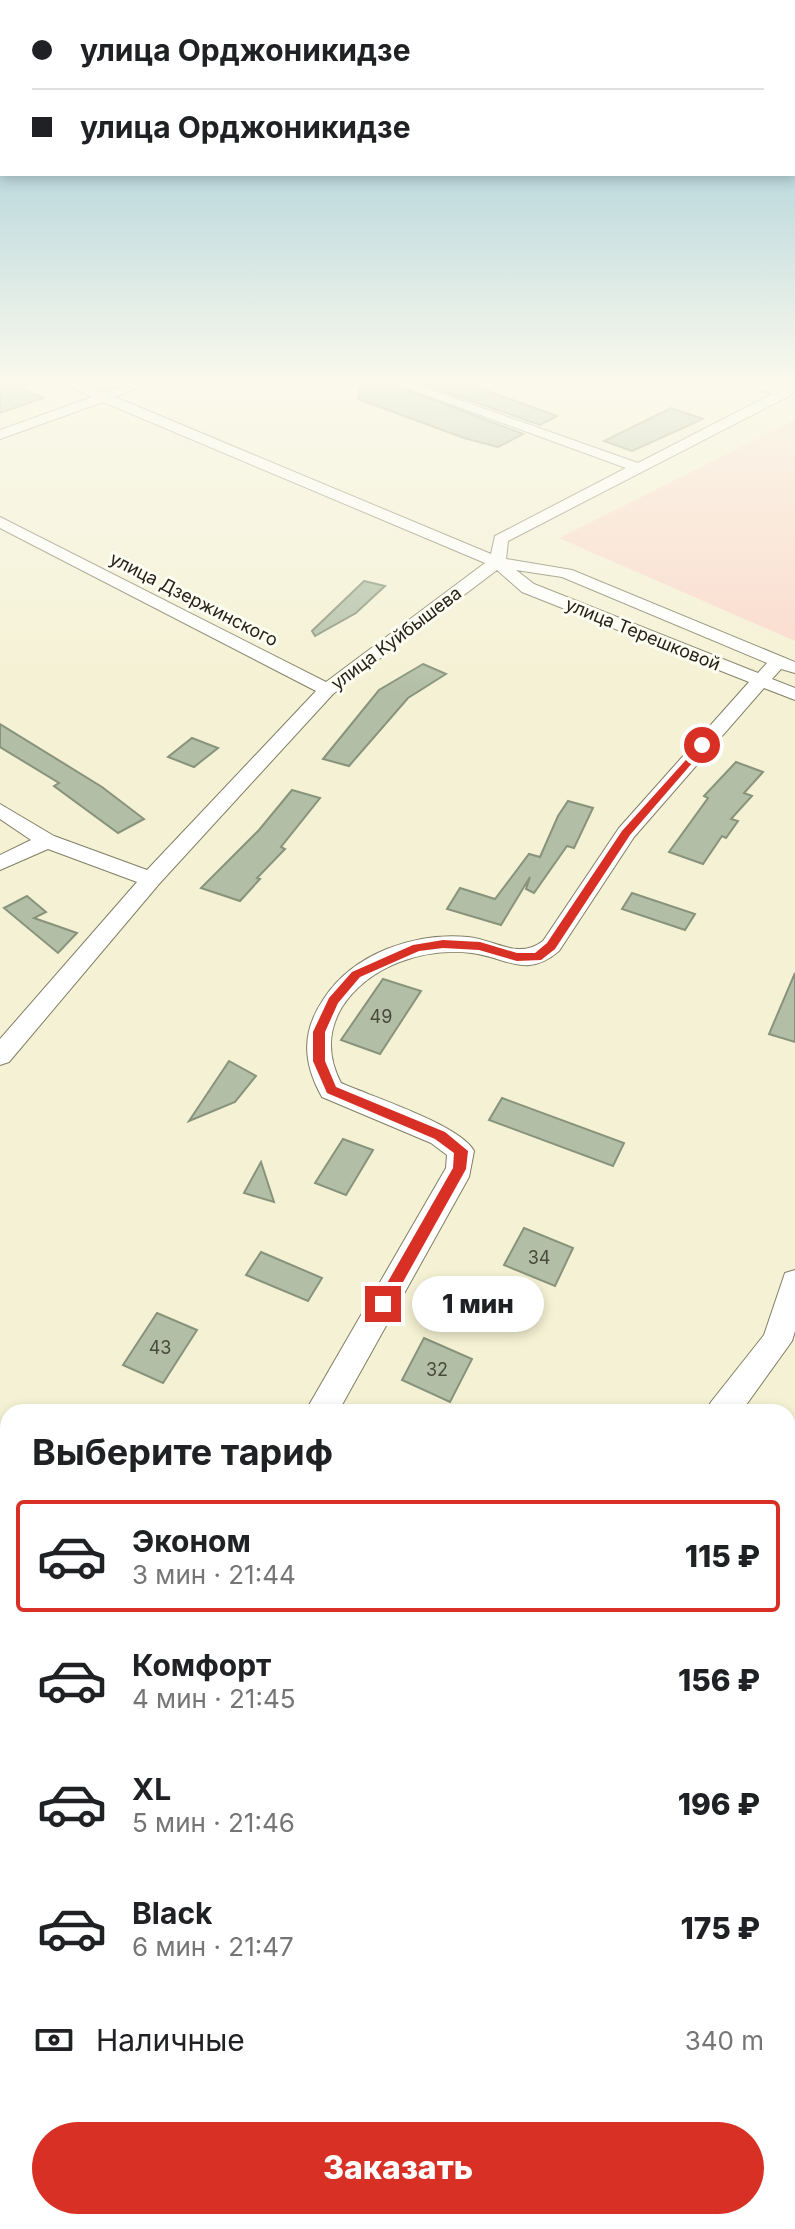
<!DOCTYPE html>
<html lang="ru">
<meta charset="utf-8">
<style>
body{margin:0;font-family:Inter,sans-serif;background:#f6f6f6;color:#202124;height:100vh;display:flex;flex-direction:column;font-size:30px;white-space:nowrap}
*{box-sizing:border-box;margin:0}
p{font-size:26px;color:#757577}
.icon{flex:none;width:44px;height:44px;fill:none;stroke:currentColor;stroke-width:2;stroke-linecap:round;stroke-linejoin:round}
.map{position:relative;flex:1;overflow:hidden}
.details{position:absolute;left:0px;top:1404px;width:796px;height:826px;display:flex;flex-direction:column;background:#fff;border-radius:24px 24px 0 0;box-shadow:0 4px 12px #0003}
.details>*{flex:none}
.top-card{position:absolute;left:0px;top:0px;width:796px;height:176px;box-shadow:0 4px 12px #0003;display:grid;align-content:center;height:176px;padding:0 32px;background:#fff}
.end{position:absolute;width:36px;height:36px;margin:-18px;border:10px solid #d93025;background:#fff;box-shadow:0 0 0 4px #fff}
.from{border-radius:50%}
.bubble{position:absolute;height:56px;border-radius:28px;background:#fff;box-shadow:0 4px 12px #0003;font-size:26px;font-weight:800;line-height:56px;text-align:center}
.top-card b{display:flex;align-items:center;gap:28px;height:76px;font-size:30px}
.top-card b+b{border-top:2px solid #e0e0e0}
.top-card i{width:20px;height:20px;background:#202124}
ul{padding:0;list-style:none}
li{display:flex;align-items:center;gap:24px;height:112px;margin:0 16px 12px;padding:0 16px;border:4px solid transparent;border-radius:8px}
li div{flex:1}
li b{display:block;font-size:30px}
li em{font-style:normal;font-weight:800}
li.on{border-color:#d93025}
li>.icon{width:72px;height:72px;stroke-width:1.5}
h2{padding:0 32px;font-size:36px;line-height:96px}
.pay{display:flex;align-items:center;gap:20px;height:88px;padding:0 32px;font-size:30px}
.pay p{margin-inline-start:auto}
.button{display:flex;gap:16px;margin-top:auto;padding:16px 32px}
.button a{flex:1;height:92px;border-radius:48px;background:#d93025;color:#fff;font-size:32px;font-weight:800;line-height:92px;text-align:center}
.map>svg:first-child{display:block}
.green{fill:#fad8ca}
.building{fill:#b2bfa6;stroke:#87937b;stroke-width:2}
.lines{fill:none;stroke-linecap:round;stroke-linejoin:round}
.minor-casing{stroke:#817e64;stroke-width:2}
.minor{fill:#fff;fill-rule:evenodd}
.route{fill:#d93025}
.labels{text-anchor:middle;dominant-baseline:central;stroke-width:6;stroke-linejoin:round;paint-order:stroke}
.far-street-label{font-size:18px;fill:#252319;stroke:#fefdf2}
.number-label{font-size:18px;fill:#484a3c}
</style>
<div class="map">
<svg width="795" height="2229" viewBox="0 0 795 2229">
<rect width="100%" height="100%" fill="#f4f1d4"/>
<!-- green -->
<path class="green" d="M795 420V641L559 538Z"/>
<!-- building -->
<g class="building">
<path d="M0 381H6L43 398 0 413Z"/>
<path d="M361 381H384L523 434 498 447 464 438 358 399Z"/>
<path d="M415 381H460L557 416 540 425Z"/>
<path d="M671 408 703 419 632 451 604 441Z"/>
<path d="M364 581 385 586 356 613 315 636 312 631Z"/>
<path d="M423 664 446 674 408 698 349 766 323 759 379 690Z"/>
<path d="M0 724 102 787 144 819 118 833 54 786 59 783 0 747Z"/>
<path d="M192 738 218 748 194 767 168 757Z"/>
<path d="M736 762 763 772 744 793 752 796 731 819 738 821 726 838 722 836 703 864 669 852 708 798 704 796Z"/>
<path d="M292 790 320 798 281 847 285 849 257 878 260 879 240 901 201 888 259 830Z"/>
<path d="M568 801 593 808 574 848 567 846 534 893 526 889 530 877 501 925 447 909 460 888 495 899 529 854 540 857 558 816Z"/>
<path d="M632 893 695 914 685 930 622 909Z"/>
<path d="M27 896 46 912 34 918 77 933 58 953 4 908Z"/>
<path d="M795 973V1042L769 1034Z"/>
<path d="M383 979 421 991 380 1054 341 1040Z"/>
<path d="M229 1061 256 1076 235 1102 189 1121Z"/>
<path d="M502 1098 624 1143 613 1166 489 1120Z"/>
<path d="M343 1139 373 1150 346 1195 315 1183Z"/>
<path d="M261 1162 274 1202 244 1193Z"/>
<path d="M524 1228 573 1248 555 1286 504 1265Z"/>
<path d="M261 1252 322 1278 308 1301 246 1275Z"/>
<path d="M157 1313 197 1330 163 1383 123 1365Z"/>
<path d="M424 1338 472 1359 450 1402 402 1380Z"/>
</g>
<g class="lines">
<!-- minor casing -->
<g class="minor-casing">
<g id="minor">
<path d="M59 381H76L104 393 136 381H154L115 397 491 554 495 536 626 468 387 381H406L638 463 772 394 739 381H759L782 388 795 383V392L789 396 508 541 506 559 572 570 795 662V673L781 669 772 679 795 688V700L764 688 634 837 559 951C526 979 508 958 472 953 425 947 369 965 342 1007 327 1032 328 1058 341 1083 370 1096 461 1125 474 1151L469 1177 338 1412H305L446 1168 447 1155 431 1143 322 1097C303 1063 301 1033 323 1000 353 953 415 932 468 937 496 940 518 960 543 941L619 828 749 682 522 592 497 570 333 694 159 884 9 1062 0 1065V1039L137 882 48 849 0 870V855L31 840 0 819V804L54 836 147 870 316 691 0 528V517L326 682 485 563 103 402 0 439V430L92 397ZM516 570 562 577 767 663 758 673 534 584Z"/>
<path d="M795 1270V1331L792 1341 741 1412H706L711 1402 764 1335 785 1273Z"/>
<path d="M788 1562 795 1565V1612L788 1609Z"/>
<path d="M8 1975V2029L0 2032V1978Z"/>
</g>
</g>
<!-- minor -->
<use href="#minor" class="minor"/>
</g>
<!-- sky -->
<linearGradient id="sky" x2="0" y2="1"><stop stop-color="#8abfd2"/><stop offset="0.55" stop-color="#faf9ec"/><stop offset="1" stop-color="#faf9ec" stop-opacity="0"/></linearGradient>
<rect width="795" height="693" fill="url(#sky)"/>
<!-- route -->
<path class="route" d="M702 742 706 747 630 835 555 949 541 960 517 961 479 950 443 948 419 951 360 977 338 1003 325 1032V1061L336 1087 445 1132 468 1151 466 1169 388 1309H378V1299L453 1168 454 1153 435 1139 327 1093 313 1061V1032L329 998 352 972 413 945 443 940 480 942 517 953H535L547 943 622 831Z"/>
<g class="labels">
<!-- far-street labels -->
<g class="far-street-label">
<text transform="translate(194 599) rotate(27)">улица Дзержинского</text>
<text transform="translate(643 634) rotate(22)">улица Терешковой</text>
<text transform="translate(396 638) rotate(-37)">улица Куйбышева</text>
</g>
<!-- number labels -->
<g class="number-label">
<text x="381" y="1016">49</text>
<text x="539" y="1257">34</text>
<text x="160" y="1347">43</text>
<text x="437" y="1369">32</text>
</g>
</g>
</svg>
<i class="end from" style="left:702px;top:745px"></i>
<i class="end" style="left:383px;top:1304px"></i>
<div class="bubble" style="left:412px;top:1276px;width:132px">1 мин</div>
<div class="top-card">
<b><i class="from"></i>улица Орджоникидзе</b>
<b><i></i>улица Орджоникидзе</b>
</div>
<section class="details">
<h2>Выберите тариф</h2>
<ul>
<li class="on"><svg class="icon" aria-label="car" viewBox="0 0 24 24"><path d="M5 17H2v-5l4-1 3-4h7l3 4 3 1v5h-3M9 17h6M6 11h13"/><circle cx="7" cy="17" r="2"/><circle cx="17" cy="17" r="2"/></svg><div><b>Эконом</b><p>3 мин · 21:44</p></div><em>115 ₽</em></li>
<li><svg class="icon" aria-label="car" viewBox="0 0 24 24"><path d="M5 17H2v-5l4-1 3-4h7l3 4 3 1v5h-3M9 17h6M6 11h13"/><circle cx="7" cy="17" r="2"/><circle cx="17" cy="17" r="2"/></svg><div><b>Комфорт</b><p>4 мин · 21:45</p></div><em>156 ₽</em></li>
<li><svg class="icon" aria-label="car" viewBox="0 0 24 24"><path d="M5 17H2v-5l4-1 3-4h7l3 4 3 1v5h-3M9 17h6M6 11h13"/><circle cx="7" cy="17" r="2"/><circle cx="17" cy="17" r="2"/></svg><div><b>XL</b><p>5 мин · 21:46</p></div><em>196 ₽</em></li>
<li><svg class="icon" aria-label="car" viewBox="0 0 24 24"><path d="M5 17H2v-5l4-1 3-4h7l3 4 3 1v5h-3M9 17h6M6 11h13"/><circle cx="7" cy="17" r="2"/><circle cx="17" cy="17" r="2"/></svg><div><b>Black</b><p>6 мин · 21:47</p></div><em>175 ₽</em></li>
</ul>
<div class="pay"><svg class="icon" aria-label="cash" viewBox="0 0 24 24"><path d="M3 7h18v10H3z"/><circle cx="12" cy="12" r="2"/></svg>Наличные<p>340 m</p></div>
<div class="button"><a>Заказать</a></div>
</section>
</div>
